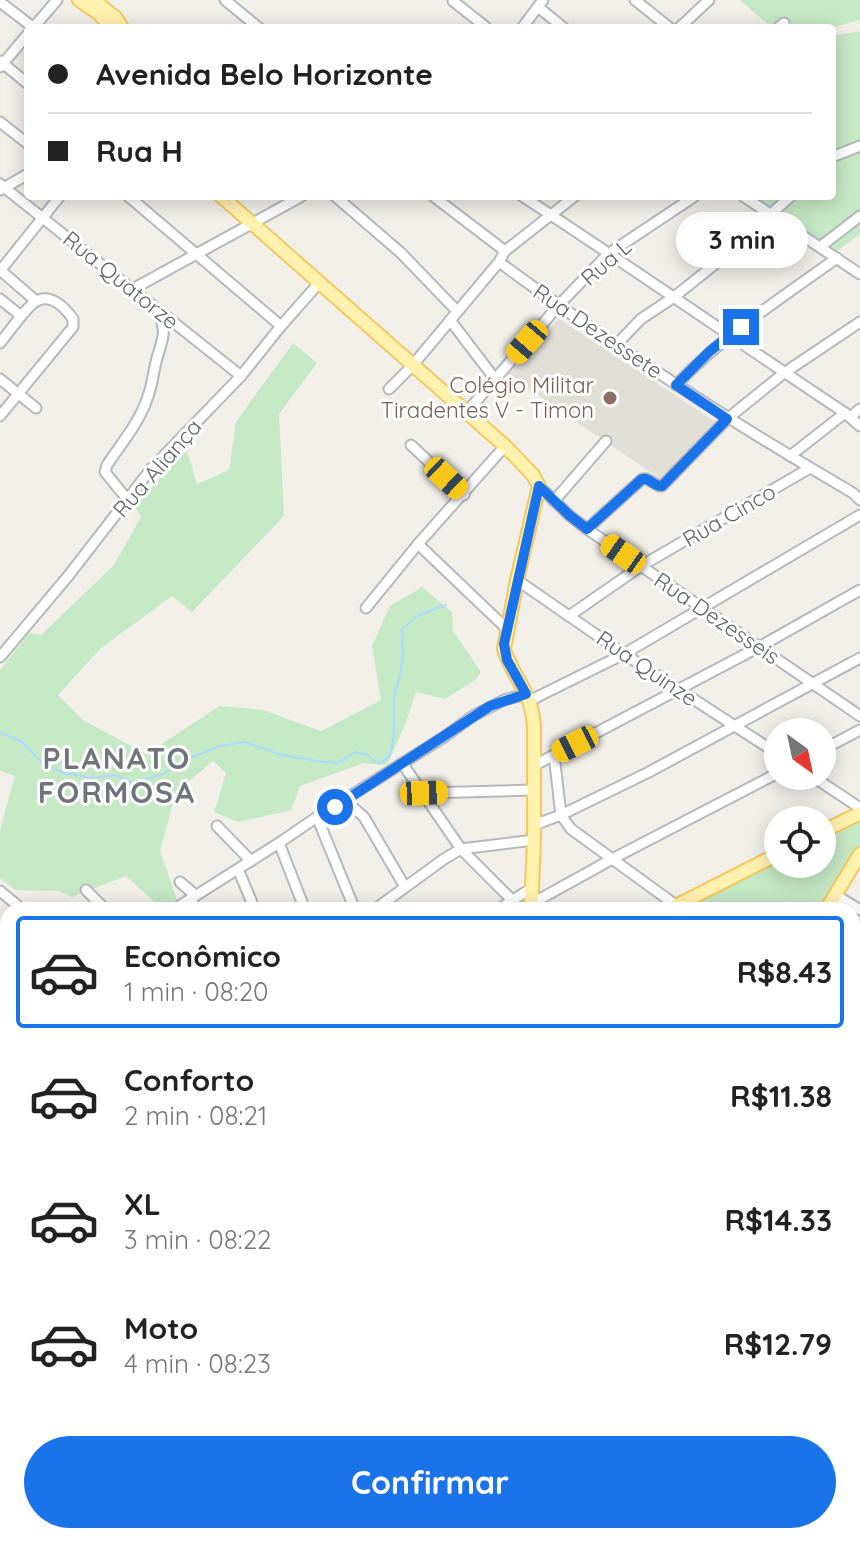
<!DOCTYPE html>
<html lang="pt">
<meta charset="utf-8">
<style>
body{margin:0;font-family:Quicksand,sans-serif;background:#f2f2f2;color:#222;height:100vh;display:flex;flex-direction:column;font-size:30px;white-space:nowrap}
*{box-sizing:border-box;margin:0}
p{font-size:26px;color:#767676}
.icon{flex:none;width:44px;height:44px;fill:none;stroke:currentColor;stroke-width:2;stroke-linecap:round;stroke-linejoin:round}
.map{position:relative;flex:1;overflow:hidden}
.sheet{position:absolute;left:0px;top:902px;width:860px;height:642px;display:flex;flex-direction:column;background:#fff;border-radius:24px 24px 0 0;box-shadow:0 4px 20px #0003}
.sheet>*{flex:none}
.hud{position:absolute;left:24px;top:24px;width:812px;height:176px;border-radius:8px;box-shadow:0 4px 20px #0003;display:grid;align-content:center;height:176px;padding:0 24px;background:#fff}
.needle{width:52px;rotate:147deg}
.buttons{position:absolute;left:764px;top:718px;display:grid;gap:16px}
.buttons a{display:grid;place-items:center;width:72px;height:72px;border-radius:50%;background:#fff;box-shadow:0 4px 20px #0003;font-size:40px}
.end{position:absolute;width:36px;height:36px;margin:-18px;border:10px solid #1a73e8;background:#fff;box-shadow:0 0 0 4px #fff}
.from{border-radius:50%}
.bubble{position:absolute;height:56px;border-radius:28px;background:#fff;box-shadow:0 4px 20px #0003;font-size:26px;font-weight:800;line-height:56px;text-align:center}
.car{position:absolute;width:24px;height:48px;margin:-24px -12px;border-radius:10px;box-shadow:0 0 6px 2px #0007;background:linear-gradient(#f5c518 24%,#345 0 40%,#f5c518 0 76%,#345 0 86%,#f5c518 0)}
.hud b{display:flex;align-items:center;gap:28px;height:76px;font-size:30px}
.hud b+b{border-top:2px solid #e0e0e0}
.hud i{width:20px;height:20px;background:#222}
ul{padding:14px 0 0;list-style:none}
li{display:flex;align-items:center;gap:24px;height:112px;margin:0 16px 12px;padding:0 8px;border:4px solid transparent;border-radius:8px}
li div{flex:1}
li b{display:block;font-size:30px}
li em{font-style:normal;font-weight:800}
li.selected{border-color:#1a73e8}
li>.icon{width:72px;height:72px;stroke-width:1.5}
.action{display:flex;gap:16px;margin-top:auto;padding:16px 24px}
.action a{flex:1;height:92px;border-radius:48px;background:#1a73e8;color:#fff;font-size:32px;font-weight:800;line-height:92px;text-align:center}
.map>svg:first-child{display:block}
.education{fill:#e1ded6}
.green{fill:#c5e8c5}
.lines{fill:none;stroke-linecap:round;stroke-linejoin:round}
.stream{stroke:#aadaff;stroke-width:2}
.minor-casing{stroke:#b5b8bc;stroke-width:13}
.major-casing{stroke:#f2c960;stroke-width:16}
.minor{stroke:#fff;stroke-width:9}
.major{stroke:#fff2af;stroke-width:12}
.route{stroke:#1a73e8;stroke-width:10}
.education-dot{fill:#8d6e63;stroke:#fff;stroke-width:3}
.labels{text-anchor:middle;dominant-baseline:central;stroke-width:6;stroke-linejoin:round;paint-order:stroke}
.street-label{font-size:22px;fill:#5f6368;stroke:#fff}
.education-label{font-size:22px;fill:#785e54;stroke:#fff;text-anchor:end}
.district-label{font-size:30px;font-weight:bold;letter-spacing:2px;fill:#70757a;stroke:#fff}
</style>
<div class="map">
<svg width="860" height="1543" viewBox="0 0 860 1543">
<rect width="100%" height="100%" fill="#f1efe8"/>
<!-- education -->
<path class="education" d="M559 319 716 422 662 480 505 373Z"/>
<!-- green -->
<g class="green">
<path d="M740 0H860V20L831 28H772Z"/>
<path d="M860 31V234L837 251 747 196H832V36Z"/>
<path d="M293 343 317 363 279 414 284 516 192 612 172 596 101 648 58 695 83 720 146 754 220 706 263 710 321 731 381 700 372 646 390 606 422 587 452 612 453 631 481 672 475 680 445 699 416 692 405 725 387 765 363 763 300 786 291 810 238 822 214 812 226 773 213 761 176 792 160 851 177 900 161 908 126 876 72 897 59 891 15 890 0 878V830L15 776 0 771V670L29 633 41 635 114 565 141 517 134 505 187 451 197 484 229 470 236 422Z"/>
<path d="M860 818V845L820 910H676L778 859V864H822V837Z"/>
</g>
<g class="lines">
<!-- stream -->
<path class="stream" d="M0 732 22 742 41 762 64 773 92 778 115 775 134 783 165 773 185 760 220 746 245 742 281 755 317 761 338 763 355 752 367 755 378 763 388 758 392 747 394 730V696L400 676 403 657 402 629 419 615 446 605"/>
<!-- minor casing -->
<g class="minor-casing">
<g id="minor">
<path d="M225 0 259 28"/>
<path d="M635 0 670 28"/>
<path d="M453 1 487 28"/>
<path d="M0 2 34 28"/>
<path d="M538 7 564 28"/>
<path d="M33 28 57 0"/>
<path d="M522 28 543 0"/>
<path d="M679 28 709 0"/>
<path d="M778 28 784 23"/>
<path d="M0 61 28 84"/>
<path d="M0 67 28 34"/>
<path d="M0 122 28 144"/>
<path d="M832 157 860 146"/>
<path d="M0 184 241 376"/>
<path d="M0 190 28 174"/>
<path d="M128 196 281 326"/>
<path d="M335 196 401 253 457 311"/>
<path d="M433 196 505 251"/>
<path d="M522 196C631 267 737 341 845 413L860 426"/>
<path d="M743 196 860 274"/>
<path d="M820 247 860 216"/>
<path d="M499 262C613 346 731 422 853 493L860 500"/>
<path d="M0 270 36 301"/>
<path d="M0 271 60 196"/>
<path d="M131 290 302 196"/>
<path d="M0 299 21 316 0 343"/>
<path d="M450 320 495 379"/>
<path d="M615 346 641 319 674 297 719 261 791 196"/>
<path d="M0 379 36 408"/>
<path d="M676 385C724 335 781 298 837 258"/>
<path d="M389 389 412 366 499 262 505 251 575 196"/>
<path d="M466 413 558 306 608 254 695 196"/>
<path d="M0 416 73 327V319C65 308 50 292 35 302 30 305 25 312 21 316"/>
<path d="M850 417 860 409"/>
<path d="M411 445 464 495"/>
<path d="M790 456 845 413"/>
<path d="M539 486 569 515 587 529 860 716"/>
<path d="M127 499 105 472 107 465C121 444 139 423 147 399 152 387 153 374 156 362 161 341 168 335 159 313"/>
<path d="M554 501 606 441"/>
<path d="M587 529 642 479H647L659 486H662L727 419 784 373 860 322"/>
<path d="M418 544 507 629"/>
<path d="M517 580 624 654 778 754"/>
<path d="M366 608 418 544 505 446"/>
<path d="M569 616 641 566 810 468"/>
<path d="M0 657 69 575 151 469 241 376 281 326 319 283"/>
<path d="M529 701 624 654 860 515"/>
<path d="M822 750 860 730"/>
<path d="M554 755 561 815 571 829 677 906"/>
<path d="M402 763 461 849 512 900"/>
<path d="M535 765 759 647 860 590"/>
<path d="M812 776 860 808"/>
<path d="M424 793 533 790"/>
<path d="M336 807 355 809 364 817 405 887"/>
<path d="M317 817 355 910"/>
<path d="M534 825 561 815 649 772 860 658"/>
<path d="M217 826 251 861"/>
<path d="M279 843 305 910"/>
<path d="M238 869 255 910"/>
<path d="M180 882 195 895"/>
<path d="M86 890 106 910"/>
<path d="M0 891 23 910"/>
<path d="M836 895 860 910"/>
<path d="M191 898 196 910"/>
<path d="M531 904 614 858 778 773"/>
<path d="M173 910 279 843 317 817 444 737 473 716 504 700 526 694"/>
<path d="M374 910 444 859 461 849 534 840"/>
<path d="M497 910 532 888"/>
<path d="M0 971 8 978"/>
<path d="M852 1013 860 1017"/>
<path d="M0 1026 8 1020"/>
<path d="M0 1039 8 1044"/>
<path d="M852 1098 860 1083"/>
<path d="M0 1107 8 1113"/>
<path d="M852 1111 860 1116"/>
<path d="M0 1238 8 1240"/>
<path d="M0 1271 8 1267"/>
<path d="M0 1289 8 1295"/>
<path d="M852 1353 860 1339"/>
<path d="M0 1378 8 1385"/>
<path d="M852 1443 860 1448"/>
<path d="M0 1445 8 1434"/>
<path d="M0 1462 8 1466"/>
<path d="M0 1525 8 1532"/>
<path d="M12 1536 20 1543"/>
<path d="M121 1536 129 1543"/>
<path d="M234 1536 254 1543"/>
<path d="M294 1536 302 1543"/>
<path d="M655 1536 667 1543"/>
<path d="M830 1536 842 1543"/>
<path d="M590 1543 594 1536"/>
<path d="M748 1543 752 1536"/>
</g>
</g>
<!-- major casing -->
<g class="major-casing">
<g id="major">
<path d="M79 0 98 13 112 28"/>
<path d="M96 2 116 18 122 28"/>
<path d="M221 196 505 446 533 475 539 486 517 580 504 649C508 664 518 678 525 692 531 703 533 714 534 726V840L531 910"/>
<path d="M822 832 860 813"/>
<path d="M668 910 778 854"/>
<path d="M826 910 860 854"/>
<path d="M0 1192 8 1199"/>
<path d="M852 1222 860 1226"/>
<path d="M852 1235 860 1240"/>
<path d="M408 1536 416 1543"/>
<path d="M470 1543 471 1536"/>
<path d="M479 1543 480 1536"/>
</g>
</g>
<!-- minor -->
<use href="#minor" class="minor"/>
<!-- major -->
<use href="#major" class="major"/>
</g>
<g class="lines">
<!-- route -->
<path class="route" d="M335 807 490 706 526 694 507 660 504 644 539 486 569 515 587 529 642 479C650 477 654 487 662 486L727 419 676 385 710 351 741 327"/>
</g>
<!-- markers -->
<circle class="education-dot" cx="610" cy="398" r="8"/>
<g class="labels">
<!-- street labels -->
<g class="street-label">
<text transform="translate(606 262) rotate(-41)">Rua L</text>
<text transform="translate(121 280) rotate(39)">Rua Quatorze</text>
<text transform="translate(598 331) rotate(34)">Rua Dezessete</text>
<text transform="translate(157 468) rotate(-49)">Rua Aliança</text>
<text transform="translate(729 515) rotate(-30)">Rua Cinco</text>
<text transform="translate(717 618) rotate(34)">Rua Dezesseis</text>
<text transform="translate(647 668) rotate(34)">Rua Quinze</text>
</g>
<!-- education labels -->
<g class="education-label">
<text x="594" y="385">Colégio Militar<tspan x="594" dy="25">Tiradentes V - Timon</tspan></text>
</g>
<!-- district labels -->
<g class="district-label">
<text x="117" y="758">PLANATO<tspan x="117" dy="34">FORMOSA</tspan></text>
</g>
</g>
</svg>
<div class="buttons">
<a><svg class="needle" viewBox="-14 -14 28 28"><path d="M0-13l5 13h-10z" fill="#e53935"/><path d="M0 13l5-13h-10z" fill="#767676"/></svg></a>
<a><svg class="icon" aria-label="locate" viewBox="0 0 24 24"><circle cx="12" cy="12" r="6"/><path d="M12 2v4M12 18v4M2 12h4M18 12h4"/></svg></a>
</div>
<i class="end from" style="left:335px;top:807px"></i>
<i class="end" style="left:741px;top:327px"></i>
<div class="bubble" style="left:676px;top:212px;width:132px">3 min</div>
<i class="car" style="left:527px;top:342px;rotate:221deg"></i>
<i class="car" style="left:446px;top:478px;rotate:133deg"></i>
<i class="car" style="left:623px;top:554px;rotate:305deg"></i>
<i class="car" style="left:575px;top:744px;rotate:243deg"></i>
<i class="car" style="left:424px;top:793px;rotate:88deg"></i>
<div class="hud">
<b><i class="from"></i>Avenida Belo Horizonte</b>
<b><i></i>Rua H</b>
</div>
<section class="sheet">
<ul>
<li class="selected"><svg class="icon" aria-label="car" viewBox="0 0 24 24"><path d="M5 17H2v-5l4-1 3-4h7l3 4 3 1v5h-3M9 17h6M6 11h13"/><circle cx="7" cy="17" r="2"/><circle cx="17" cy="17" r="2"/></svg><div><b>Econômico</b><p>1 min · 08:20</p></div><em>R$8.43</em></li>
<li><svg class="icon" aria-label="car" viewBox="0 0 24 24"><path d="M5 17H2v-5l4-1 3-4h7l3 4 3 1v5h-3M9 17h6M6 11h13"/><circle cx="7" cy="17" r="2"/><circle cx="17" cy="17" r="2"/></svg><div><b>Conforto</b><p>2 min · 08:21</p></div><em>R$11.38</em></li>
<li><svg class="icon" aria-label="car" viewBox="0 0 24 24"><path d="M5 17H2v-5l4-1 3-4h7l3 4 3 1v5h-3M9 17h6M6 11h13"/><circle cx="7" cy="17" r="2"/><circle cx="17" cy="17" r="2"/></svg><div><b>XL</b><p>3 min · 08:22</p></div><em>R$14.33</em></li>
<li><svg class="icon" aria-label="car" viewBox="0 0 24 24"><path d="M5 17H2v-5l4-1 3-4h7l3 4 3 1v5h-3M9 17h6M6 11h13"/><circle cx="7" cy="17" r="2"/><circle cx="17" cy="17" r="2"/></svg><div><b>Moto</b><p>4 min · 08:23</p></div><em>R$12.79</em></li>
</ul>
<div class="action"><a>Confirmar</a></div>
</section>
</div>
